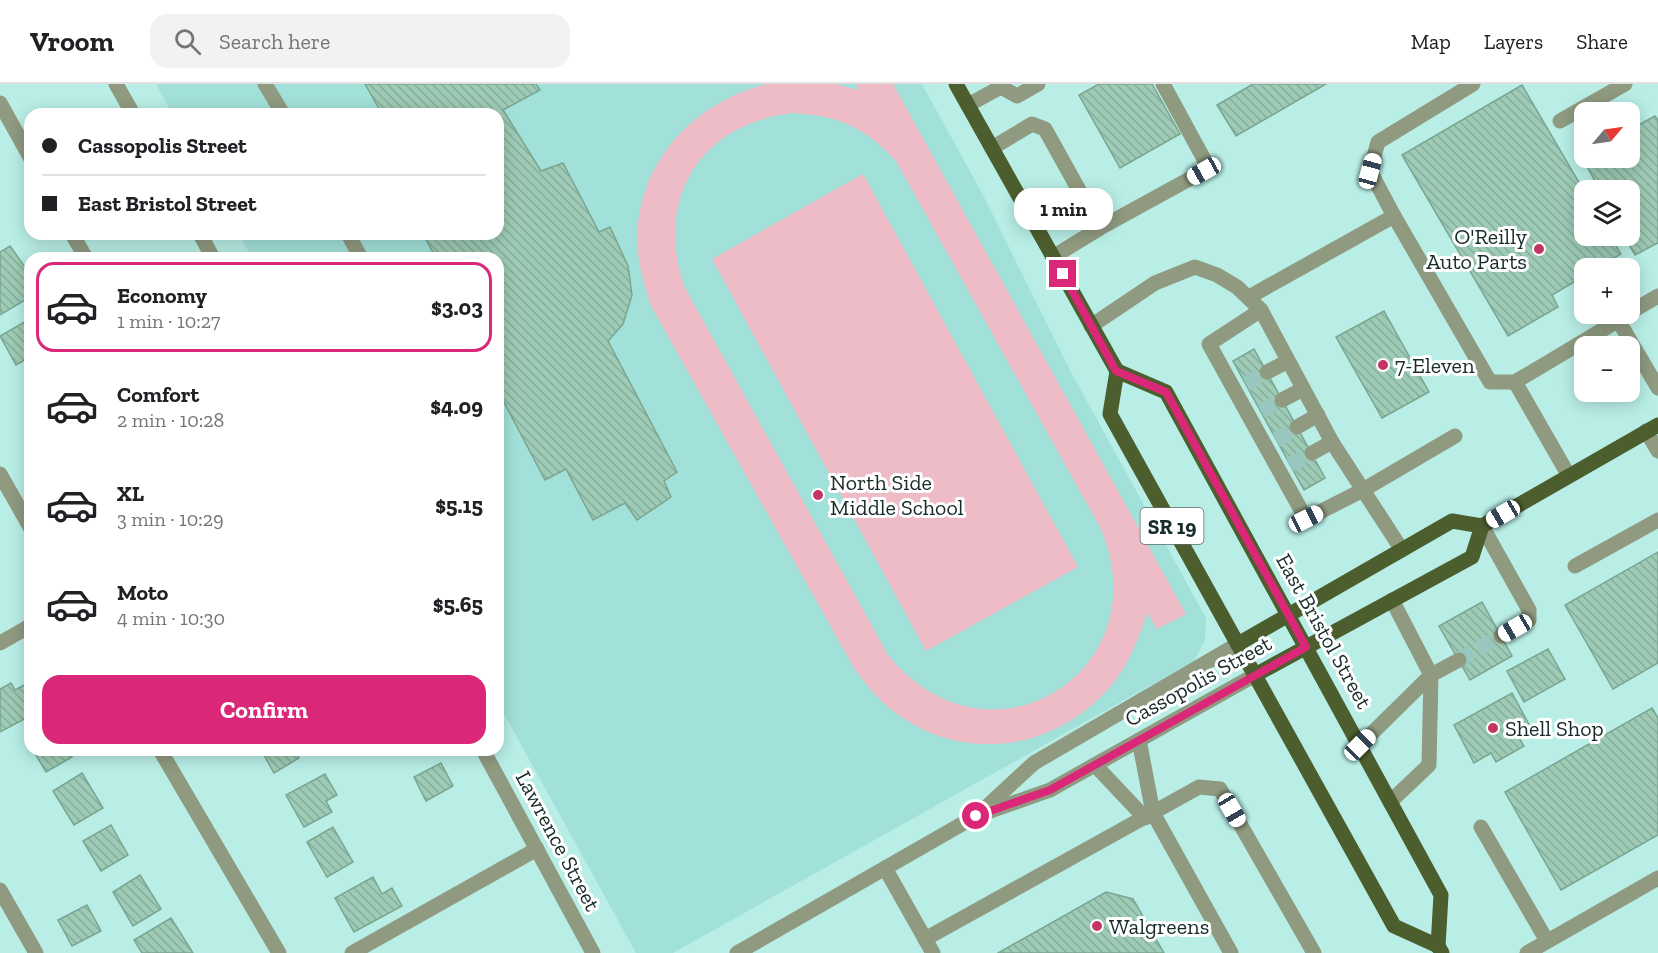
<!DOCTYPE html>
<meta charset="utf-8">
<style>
body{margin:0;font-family:"Zilla Slab",serif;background:#f2f2f2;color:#202124;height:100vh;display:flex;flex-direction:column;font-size:22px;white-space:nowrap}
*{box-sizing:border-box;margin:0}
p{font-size:20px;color:#757577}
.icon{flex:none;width:33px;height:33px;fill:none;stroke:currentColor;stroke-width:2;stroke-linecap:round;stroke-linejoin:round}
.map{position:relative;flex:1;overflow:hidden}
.sheet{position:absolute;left:24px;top:168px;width:480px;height:504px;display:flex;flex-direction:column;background:#fff;border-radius:18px;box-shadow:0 3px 15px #0003}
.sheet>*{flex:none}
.top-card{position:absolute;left:24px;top:24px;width:480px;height:132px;border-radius:18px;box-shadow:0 3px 15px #0003;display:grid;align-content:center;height:132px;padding:0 18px;background:#fff}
.needle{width:39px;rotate:61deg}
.buttons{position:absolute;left:1574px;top:18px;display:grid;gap:12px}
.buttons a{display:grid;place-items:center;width:66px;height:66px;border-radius:12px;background:#fff;box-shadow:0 3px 15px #0003;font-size:30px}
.end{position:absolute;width:27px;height:27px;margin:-14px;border:8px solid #db2777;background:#fff;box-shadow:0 0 0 3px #fff}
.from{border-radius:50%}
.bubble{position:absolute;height:42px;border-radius:18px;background:#fff;box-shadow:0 3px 15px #0003;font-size:20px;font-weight:700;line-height:42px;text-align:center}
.car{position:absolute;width:18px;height:36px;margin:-18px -9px;border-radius:8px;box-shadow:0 0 4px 2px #0007;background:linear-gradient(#fff 24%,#345 0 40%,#fff 0 76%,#345 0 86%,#fff 0)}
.top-card b{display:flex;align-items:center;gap:21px;height:57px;font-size:22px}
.top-card b+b{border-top:2px solid #e0e0e0}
.top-card i{width:15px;height:15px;background:#202124}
ul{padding:10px 0 0;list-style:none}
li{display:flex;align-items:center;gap:18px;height:90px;margin:0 12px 9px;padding:0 6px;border:3px solid transparent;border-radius:18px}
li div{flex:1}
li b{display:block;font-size:22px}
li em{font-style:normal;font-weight:700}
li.active{border-color:#db2777}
li>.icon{width:54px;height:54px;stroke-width:1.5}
.action{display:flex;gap:12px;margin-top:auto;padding:12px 18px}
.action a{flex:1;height:69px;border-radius:18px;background:#db2777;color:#fff;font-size:24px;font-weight:700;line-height:69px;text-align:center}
header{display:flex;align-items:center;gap:36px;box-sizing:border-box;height:84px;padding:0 30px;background:#fff;border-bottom:2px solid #e0e0e0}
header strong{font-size:28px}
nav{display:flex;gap:33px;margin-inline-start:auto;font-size:21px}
.search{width:420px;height:54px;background:#f2f2f2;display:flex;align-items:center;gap:15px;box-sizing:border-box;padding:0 21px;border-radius:18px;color:#757577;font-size:22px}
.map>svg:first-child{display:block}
.built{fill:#a2e1d9}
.garden{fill:#edbcc6;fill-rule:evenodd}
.building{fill:url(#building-back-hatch);stroke:#79a591;stroke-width:1.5}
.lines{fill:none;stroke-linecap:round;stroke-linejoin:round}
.minor-tunnel{stroke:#98c7c0;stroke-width:15;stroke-dasharray:15 8;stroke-linecap:butt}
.minor{stroke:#8f9a80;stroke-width:15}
.major{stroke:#4d5e2e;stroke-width:15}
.route{stroke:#db2777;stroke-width:8}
.poi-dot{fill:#c33565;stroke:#fff;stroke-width:2}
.labels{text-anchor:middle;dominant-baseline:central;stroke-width:6;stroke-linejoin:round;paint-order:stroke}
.shield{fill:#fff;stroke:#5d6b6a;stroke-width:1.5}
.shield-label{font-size:21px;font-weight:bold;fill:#172c2a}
.poi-label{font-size:22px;fill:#172c2a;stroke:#fff;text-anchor:start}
.street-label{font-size:22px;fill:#172c2a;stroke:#fff}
</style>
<header>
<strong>Vroom</strong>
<div class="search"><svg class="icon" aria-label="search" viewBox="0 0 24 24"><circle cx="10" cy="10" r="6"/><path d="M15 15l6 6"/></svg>Search here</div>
<nav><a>Map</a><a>Layers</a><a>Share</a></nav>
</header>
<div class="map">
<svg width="1658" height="869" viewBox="0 0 1658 869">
<defs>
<pattern id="building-back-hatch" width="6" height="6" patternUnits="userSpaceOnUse" patternTransform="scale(1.5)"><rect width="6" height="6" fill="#9ecbb6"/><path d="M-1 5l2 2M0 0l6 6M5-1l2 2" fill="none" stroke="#87ae9d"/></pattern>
</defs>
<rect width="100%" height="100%" fill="#b8eee6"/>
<!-- built -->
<path class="built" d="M156 0H922L983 111 1071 288 1206 534 1205 556 1194 577 673 869H636L498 619V174H252L239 150H498V30H172Z"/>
<!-- garden -->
<g class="garden">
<path d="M767 0H835L858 6 856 0H893L1186 530 1157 545 1147 529C1139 553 1130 578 1114 598 1058 669 957 682 887 622 874 611 864 598 854 584L651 222C646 207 642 193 639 177 627 91 686 20 767 0ZM791 29C837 31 865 43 896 77L1101 445C1161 590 987 694 888 571L684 202C655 114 699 41 791 29Z"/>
<path d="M863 90 1078 483 926 567 712 175Z"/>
</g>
<!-- building -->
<g class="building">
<path d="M365 0H536L540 6 503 26 541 87 563 79 599 148 610 143 628 182 632 211 623 240 608 257 677 388 664 397 671 413 637 436 625 419 593 436 566 385 545 396 498 307V174H436L423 150H498V30H382Z"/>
<path d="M1099 0H1152L1180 50 1120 84 1079 11Z"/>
<path d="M1253 0H1326L1236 52 1217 21Z"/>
<path d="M1522 1 1584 107V152H1610L1621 170 1597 184H1584V192L1552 211 1558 223 1508 252 1402 71Z"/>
<path d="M1655 32 1658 36V159L1635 171 1624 152H1629V106H1600L1581 72 1584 70V74H1629V46Z"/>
<path d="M10 162 30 190V213L0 231V168Z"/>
<path d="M1384 227 1429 308 1382 334 1336 253Z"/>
<path d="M28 236 30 239V273L16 281 0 252Z"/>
<path d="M1254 265 1325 394 1304 406 1233 277Z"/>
<path d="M1658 468V579L1613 605 1565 521Z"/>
<path d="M1482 518 1512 572 1470 596 1439 542Z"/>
<path d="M1548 565 1565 595 1524 618 1507 587Z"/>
<path d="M30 598V632L0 648V605L11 599 15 606Z"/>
<path d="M1512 609 1532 646 1519 654 1524 662 1496 678 1491 669 1474 679 1454 641Z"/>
<path d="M1652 624 1658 634V751L1561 806 1505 708Z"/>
<path d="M33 666H68L72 673 46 688Z"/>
<path d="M261 666H295L299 674 274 689Z"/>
<path d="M441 679 453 702 426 717 414 693Z"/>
<path d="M82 689 103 724 74 741 53 707Z"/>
<path d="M325 690 337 711 326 717 332 728 304 743 286 711Z"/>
<path d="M111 741 128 771 101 787 83 757Z"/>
<path d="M333 743 353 778 327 793 307 758Z"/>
<path d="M140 791 161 825 133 842 113 808Z"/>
<path d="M373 793 382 810 392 804 402 822 354 848 335 814Z"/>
<path d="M1106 808 1133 815 1164 869H998Z"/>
<path d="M87 821 101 847 72 862 58 836Z"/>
<path d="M171 834 193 869H142L134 856Z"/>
</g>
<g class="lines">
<!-- minor-tunnel -->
<g class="minor-tunnel">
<path d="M1246 300 1267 288"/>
<path d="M1261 327 1282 316"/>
<path d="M1276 356 1297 343"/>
<path d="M1290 381 1312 369"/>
<path d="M1459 576 1501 552"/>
</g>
<!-- minor -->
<g class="minor">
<path d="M116 0 133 30"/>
<path d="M265 0 283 30"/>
<path d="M1473 0 1378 58 1370 87 1394 132 1490 298H1515L1629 230"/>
<path d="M1001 3 1017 12 1038 0"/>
<path d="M0 19 30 73"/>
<path d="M968 21 1001 3 1002 0"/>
<path d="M1560 37 1625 0"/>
<path d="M992 64 1032 40 1045 45 1100 144 1204 87 1205 77 1163 0"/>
<path d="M72 150 86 174"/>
<path d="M200 150 213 174"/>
<path d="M348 150 361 174"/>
<path d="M1053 173 1100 144"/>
<path d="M1249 213 1394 132"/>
<path d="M1261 226 1209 260 1306 435 1363 406 1402 466"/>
<path d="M1629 229 1658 212"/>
<path d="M1618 236 1658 304"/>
<path d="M1091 242 1155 199 1195 183 1217 191 1237 203 1261 226 1332 358 1363 406 1455 352"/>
<path d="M1267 288 1288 277"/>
<path d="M1515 298 1569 392"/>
<path d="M1282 316 1303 305"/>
<path d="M1297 343 1318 331"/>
<path d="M1646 347 1658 367"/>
<path d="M1312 369 1332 358"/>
<path d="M0 390 30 443"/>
<path d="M1482 442 1529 526V536L1501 552"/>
<path d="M1575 482 1658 436"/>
<path d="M0 559 30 542"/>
<path d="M1139 656 1153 729 1231 869"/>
<path d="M1360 661 1431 591 1459 576"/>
<path d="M160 666 279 869"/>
<path d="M483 666 593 869"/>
<path d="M1095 681 1145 734"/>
<path d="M1390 718 1429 681 1431 591 1392 516"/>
<path d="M981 728 1034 679 1238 560"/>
<path d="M1481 743 1547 857"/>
<path d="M885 784 933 869"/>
<path d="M0 806 36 869"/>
<path d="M925 855 1199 703 1220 705 1314 869"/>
<path d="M352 869 537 765"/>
<path d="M737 869 976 732 1050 706 1255 591"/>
<path d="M1527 869 1658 794"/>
</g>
<!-- major -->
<g class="major">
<path d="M956 0 1117 287 1166 308 1441 811 1438 862 1442 869"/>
<path d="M1117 287 1110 330 1394 842 1438 862"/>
<path d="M1238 560 1452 437 1482 442 1658 341"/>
<path d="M1255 591 1472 473 1482 442"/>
</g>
</g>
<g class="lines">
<!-- route -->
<path class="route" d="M976 732 1050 706 1306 563 1166 308 1116 287 1063 190"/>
</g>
<!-- markers -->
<g class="poi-dot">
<circle cx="1539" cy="165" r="6"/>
<circle cx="1383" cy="281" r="6"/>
<circle cx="818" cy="411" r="6"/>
<circle cx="1493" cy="644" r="6"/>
<circle cx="1097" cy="842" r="6"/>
</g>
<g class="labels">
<!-- shield labels -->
<rect class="shield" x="1140.5" y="424" width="63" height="36" rx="4.5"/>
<g class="shield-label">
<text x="1172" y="442">SR 19</text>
</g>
<!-- poi labels -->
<g class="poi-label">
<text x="1527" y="152" text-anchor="end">O'Reilly<tspan x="1527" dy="25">Auto Parts</tspan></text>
<text x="1395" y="281">7-Eleven</text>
<text x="830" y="398">North Side<tspan x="830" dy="25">Middle School</tspan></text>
<text x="1505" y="644">Shell Shop</text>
<text x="1109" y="842">Walgreens</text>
</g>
<!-- street labels -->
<g class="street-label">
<text transform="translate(1324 547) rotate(61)">East Bristol Street</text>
<text transform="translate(1198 597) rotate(-29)">Cassopolis Street</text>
<text transform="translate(558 757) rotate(62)">Lawrence Street</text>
</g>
</g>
</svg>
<div class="buttons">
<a><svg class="needle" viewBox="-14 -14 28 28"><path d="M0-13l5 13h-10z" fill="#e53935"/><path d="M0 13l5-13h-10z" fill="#757577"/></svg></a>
<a><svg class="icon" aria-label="layers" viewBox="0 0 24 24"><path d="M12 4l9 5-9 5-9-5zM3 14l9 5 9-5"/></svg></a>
<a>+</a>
<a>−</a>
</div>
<i class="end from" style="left:976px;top:732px"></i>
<i class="end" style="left:1063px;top:190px"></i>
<div class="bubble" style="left:1014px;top:104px;width:99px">1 min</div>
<i class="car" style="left:1204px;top:87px;rotate:241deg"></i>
<i class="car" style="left:1370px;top:87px;rotate:15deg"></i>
<i class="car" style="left:1503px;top:430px;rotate:240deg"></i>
<i class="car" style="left:1306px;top:435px;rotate:63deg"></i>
<i class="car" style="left:1515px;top:544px;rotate:240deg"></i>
<i class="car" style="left:1360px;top:661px;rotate:45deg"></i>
<i class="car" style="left:1232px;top:726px;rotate:150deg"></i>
<div class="top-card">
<b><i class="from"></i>Cassopolis Street</b>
<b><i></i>East Bristol Street</b>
</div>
<section class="sheet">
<ul>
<li class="active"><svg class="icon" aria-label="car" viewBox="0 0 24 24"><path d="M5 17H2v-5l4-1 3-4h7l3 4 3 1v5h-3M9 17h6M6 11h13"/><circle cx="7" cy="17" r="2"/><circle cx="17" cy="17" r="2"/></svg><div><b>Economy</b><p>1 min · 10:27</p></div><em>$3.03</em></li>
<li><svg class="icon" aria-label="car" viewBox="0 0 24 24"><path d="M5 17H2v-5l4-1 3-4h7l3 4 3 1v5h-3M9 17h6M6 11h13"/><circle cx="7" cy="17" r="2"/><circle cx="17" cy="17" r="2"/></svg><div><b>Comfort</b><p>2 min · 10:28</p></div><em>$4.09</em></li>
<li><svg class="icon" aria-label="car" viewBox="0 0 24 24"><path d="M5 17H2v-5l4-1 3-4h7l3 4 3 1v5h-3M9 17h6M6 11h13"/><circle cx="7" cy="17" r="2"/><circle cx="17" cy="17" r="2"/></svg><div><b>XL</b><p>3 min · 10:29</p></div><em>$5.15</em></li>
<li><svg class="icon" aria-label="car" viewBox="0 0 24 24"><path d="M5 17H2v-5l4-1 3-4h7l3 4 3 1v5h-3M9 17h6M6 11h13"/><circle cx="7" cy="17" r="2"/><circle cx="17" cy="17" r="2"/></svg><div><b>Moto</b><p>4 min · 10:30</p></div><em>$5.65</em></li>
</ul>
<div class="action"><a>Confirm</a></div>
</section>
</div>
